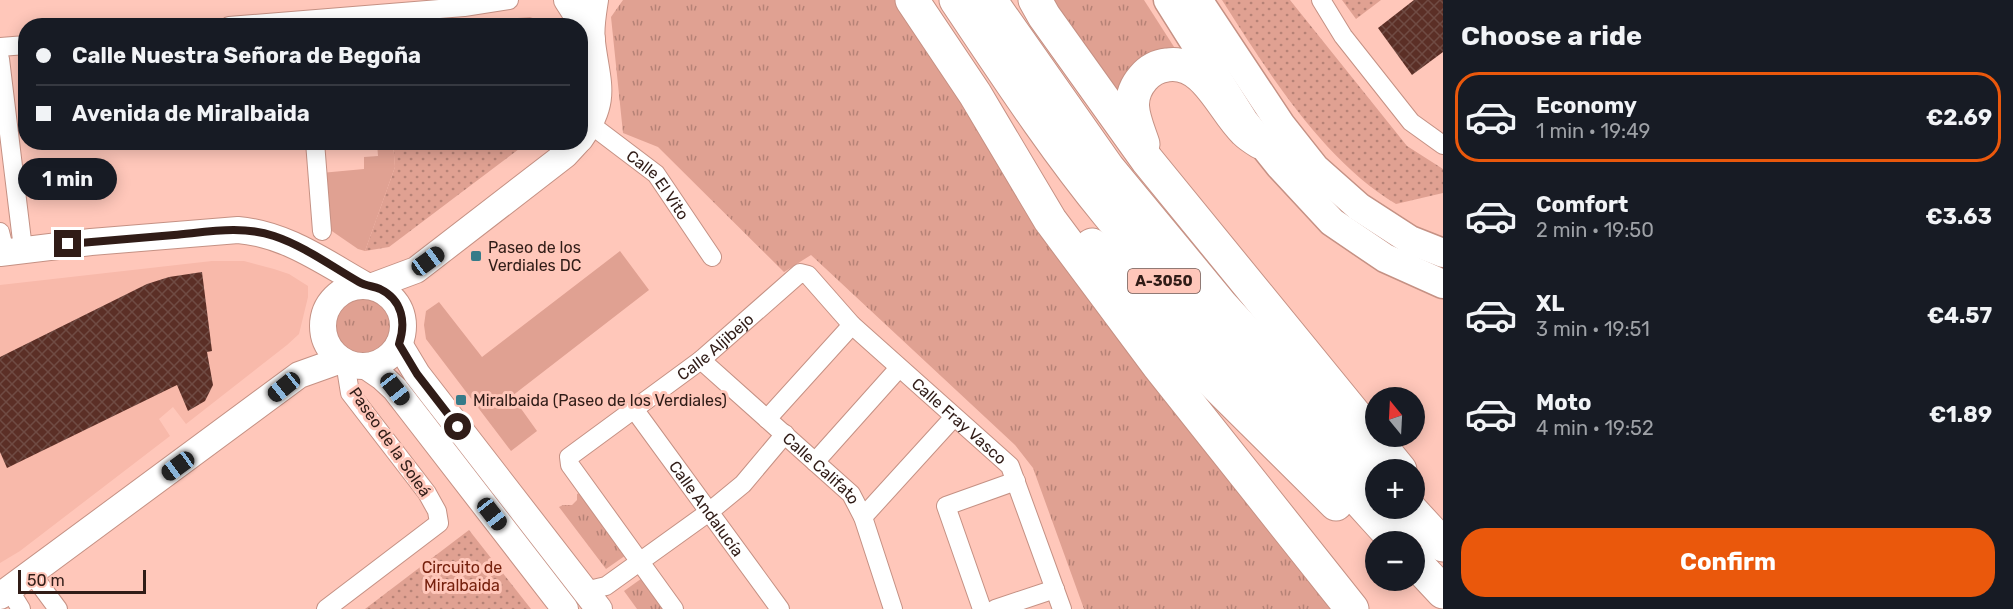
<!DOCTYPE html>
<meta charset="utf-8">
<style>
body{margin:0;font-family:Rubik,sans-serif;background:#242831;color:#f1f3f6;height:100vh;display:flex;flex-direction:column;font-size:22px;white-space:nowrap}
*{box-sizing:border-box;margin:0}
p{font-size:20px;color:#9ea1a6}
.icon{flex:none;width:33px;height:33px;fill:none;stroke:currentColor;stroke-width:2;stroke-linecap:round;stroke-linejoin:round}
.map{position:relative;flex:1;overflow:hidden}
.drawer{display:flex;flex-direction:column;background:#171b24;width:570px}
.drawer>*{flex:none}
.banner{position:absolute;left:18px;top:18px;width:570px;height:132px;border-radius:24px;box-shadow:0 3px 15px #0003;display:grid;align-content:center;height:132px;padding:0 18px;background:#171b24}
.needle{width:39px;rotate:342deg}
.tools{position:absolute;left:1365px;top:387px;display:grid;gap:12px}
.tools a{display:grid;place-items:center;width:60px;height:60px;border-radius:50%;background:#171b24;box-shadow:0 3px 15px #0003;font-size:30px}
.scale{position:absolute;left:18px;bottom:15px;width:128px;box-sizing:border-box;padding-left:6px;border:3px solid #301c17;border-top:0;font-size:16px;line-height:21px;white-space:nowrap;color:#301c17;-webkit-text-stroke:4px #ffc7ba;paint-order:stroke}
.end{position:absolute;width:27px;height:27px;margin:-14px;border:8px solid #301c17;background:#fff;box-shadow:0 0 0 3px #fff}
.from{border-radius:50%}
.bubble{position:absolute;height:42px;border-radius:21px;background:#171b24;box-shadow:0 3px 15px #0003;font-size:20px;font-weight:700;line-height:42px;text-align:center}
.car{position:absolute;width:18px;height:36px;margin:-18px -9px;border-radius:8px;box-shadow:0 0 4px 2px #0007;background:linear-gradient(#222 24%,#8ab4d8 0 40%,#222 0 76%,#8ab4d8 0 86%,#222 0)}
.banner b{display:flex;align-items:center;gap:21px;height:57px;font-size:22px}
.banner b+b{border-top:2px solid #363941}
.banner i{width:15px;height:15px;background:#f1f3f6}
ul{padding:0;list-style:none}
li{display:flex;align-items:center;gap:18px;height:90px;margin:0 12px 9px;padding:0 6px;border:3px solid transparent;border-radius:24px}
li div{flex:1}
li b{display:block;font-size:22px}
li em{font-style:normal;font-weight:700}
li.active{border-color:#ea580c}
li>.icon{width:54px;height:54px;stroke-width:1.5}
h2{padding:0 18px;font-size:27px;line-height:72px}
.cta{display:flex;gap:12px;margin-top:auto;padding:12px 18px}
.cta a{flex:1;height:69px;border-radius:24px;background:#ea580c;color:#fff;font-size:24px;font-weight:700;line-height:69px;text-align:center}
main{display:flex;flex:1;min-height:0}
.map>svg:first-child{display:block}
.built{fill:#f8b9aa}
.grass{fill:url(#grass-tufts)}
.park{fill:url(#park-dots)}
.garden{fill:#e0a192}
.building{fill:url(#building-cross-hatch)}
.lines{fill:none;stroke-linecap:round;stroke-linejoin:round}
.street-casing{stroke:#c59184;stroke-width:20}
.secondary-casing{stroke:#c59184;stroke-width:28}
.primary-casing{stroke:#c59184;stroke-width:31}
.highway-casing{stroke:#c59184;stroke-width:35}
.street{stroke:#fff;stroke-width:18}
.secondary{stroke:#fff;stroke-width:26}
.primary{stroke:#fff;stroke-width:28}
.highway{stroke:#fff;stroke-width:33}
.route{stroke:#301c17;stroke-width:8}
.poi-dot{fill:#367b89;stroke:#ffc7ba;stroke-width:2}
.labels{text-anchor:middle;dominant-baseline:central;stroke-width:6;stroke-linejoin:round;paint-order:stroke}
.shield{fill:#ffc7ba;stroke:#6e4f48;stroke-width:1.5}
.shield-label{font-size:15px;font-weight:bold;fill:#301c17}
.street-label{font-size:16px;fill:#301c17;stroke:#ffc7ba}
.poi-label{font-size:16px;fill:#301c17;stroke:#ffc7ba;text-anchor:start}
.park-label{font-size:16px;fill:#76200d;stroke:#ffc7ba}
</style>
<main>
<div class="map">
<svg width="1443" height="609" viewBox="0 0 1443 609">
<defs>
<pattern id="grass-tufts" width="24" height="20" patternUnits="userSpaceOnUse" patternTransform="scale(1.5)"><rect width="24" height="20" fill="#e0a192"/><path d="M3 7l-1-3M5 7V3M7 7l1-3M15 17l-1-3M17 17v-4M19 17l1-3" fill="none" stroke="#b68276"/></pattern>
<pattern id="park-dots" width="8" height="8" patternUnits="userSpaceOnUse" patternTransform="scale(1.5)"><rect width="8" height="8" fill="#e0a192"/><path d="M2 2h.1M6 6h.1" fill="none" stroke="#b68276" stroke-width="1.8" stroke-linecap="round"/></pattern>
<pattern id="building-cross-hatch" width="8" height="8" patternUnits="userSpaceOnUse" patternTransform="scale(1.5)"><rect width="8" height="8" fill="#5b2f26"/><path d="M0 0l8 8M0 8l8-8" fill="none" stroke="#6f4b43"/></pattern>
</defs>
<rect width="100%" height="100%" fill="#ffc7ba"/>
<!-- built -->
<path class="built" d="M212 261H244L274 269 289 274 308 286V297L299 334 287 345 186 424 173 407 159 419 170 436 20 551 0 563V285Z"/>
<!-- grass -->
<g class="grass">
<path d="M623 0H895L909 16 1337 609H1084L1033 468 1015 445 811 255 784 272 658 147 623 133 611 17Z"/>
<path d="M1050 0H1144L1176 50 1117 92Z"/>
<circle cx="363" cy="325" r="28"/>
<path d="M583 491 629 553 606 569 559 507 563 505H572L577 500V494Z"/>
<path d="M645 576 669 609H637L624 591Z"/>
</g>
<!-- park -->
<g class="park">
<path d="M1222 0H1290L1407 146 1443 169V193L1396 204C1323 160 1267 71 1222 0Z"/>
<path d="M1342 0H1381L1356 19Z"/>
<path d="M530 17 551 25H427Z"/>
<path d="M393 143H527L389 247 365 251 395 167Z"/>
<path d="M469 530 531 609H365Z"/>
</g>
<!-- garden -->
<g class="garden">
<path d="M377 143H393L395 167 365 251 358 249 326 227 321 173 364 169V157L378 156Z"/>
<path d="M620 251 649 290 512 396 537 431 511 451 426 339 424 325 426 311 439 302 482 357Z"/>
</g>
<!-- building -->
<g class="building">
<path d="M1414 0H1443V52L1412 75 1378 28Z"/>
<path d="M202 272 212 351 207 352 213 385 205 401 188 411 177 385 7 468 0 452V357L147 284 169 277Z"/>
</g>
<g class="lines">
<!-- street casing -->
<g class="street-casing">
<g id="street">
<path d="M1321 0 1343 36 1411 122 1443 145"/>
<path d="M229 26 464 7 509 0"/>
<path d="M0 47 26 45"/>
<path d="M0 59 23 249"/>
<path id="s1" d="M590 124 656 174 712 257"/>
<path d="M315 142 322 231"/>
<path d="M0 232 5 252"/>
<path id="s2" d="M701 360 851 494 863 517 893 609"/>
<path id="s3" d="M634 409 780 609"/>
<path d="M767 419 852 325"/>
<path d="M815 462 899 368"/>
<path d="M863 517 954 417"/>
<path d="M32 574 58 609"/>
<path d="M10 591 21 609"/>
<path d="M585 591 606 586 709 512 743 484 785 434"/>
<path d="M326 609 439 523 437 511 427 493 350 393 345 362"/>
<path id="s4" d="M674 609 570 465 569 457 701 360 800 273 808 275 852 325 1010 466 1062 609"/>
<path d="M982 609 946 506 1016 481"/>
<path d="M995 609 1055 589"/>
</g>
</g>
<!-- secondary casing -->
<g class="secondary-casing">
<g id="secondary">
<path d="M567 0 592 39"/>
<path d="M580 139C608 99 597 84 592 42 590 29 593 13 595 0"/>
<path d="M0 253 91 242 238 230C286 234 324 262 365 285"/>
<circle cx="363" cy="326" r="40"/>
<path d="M373 286 416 270 565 155 577 142"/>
<path d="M399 344 417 374 599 609"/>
<path d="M366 366 382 377 395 389 565 609"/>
<path d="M0 596 299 375 341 360"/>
</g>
</g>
<!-- primary casing -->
<g class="primary-casing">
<g id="primary">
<path d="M1168 0 1244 121 1280 166 1332 222 1385 258 1443 284"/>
<path d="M1198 0 1281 125 1315 168 1359 207 1410 240 1443 253"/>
</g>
</g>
<!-- highway casing -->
<g class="highway-casing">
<g id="highway">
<path d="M912 0 975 94 1050 220 1158 365 1352 609"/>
<path d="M956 0C1005 73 1053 147 1109 215 1201 327 1299 434 1397 542"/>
<path d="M990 0 1108 168 1222 306 1376 473"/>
<path d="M1035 0 1044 16 1147 160 1400 470"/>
<path d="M1143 144C1135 120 1124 100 1143 78 1149 71 1157 66 1167 65 1205 59 1222 109 1245 131 1249 135 1255 139 1260 142"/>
<path d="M1092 245 1207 376 1336 504"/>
<path d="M1409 508 1443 545"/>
<path d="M1414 561 1443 592"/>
</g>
</g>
<!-- street -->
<use href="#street" class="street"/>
<!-- secondary -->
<use href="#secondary" class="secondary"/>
<!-- primary -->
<use href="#primary" class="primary"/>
<!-- highway -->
<use href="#highway" class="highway"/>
</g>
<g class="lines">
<!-- route -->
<path class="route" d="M68 244C103 241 139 238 174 235 207 232 242 225 274 236 304 246 331 266 359 282 366 286 373 286 380 289 403 300 406 323 399 344L417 374 458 427"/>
</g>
<!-- markers -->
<g class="poi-dot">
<rect x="470" y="250" width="12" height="12" rx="3"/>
<rect x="455" y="394" width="12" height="12" rx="3"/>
</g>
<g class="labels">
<!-- shield labels -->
<rect class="shield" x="1128" y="269" width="72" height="24" rx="4.5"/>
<g class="shield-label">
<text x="1164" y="281">A-3050</text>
</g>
<!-- street labels -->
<g class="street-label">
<text stroke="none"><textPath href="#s1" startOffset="92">Calle El Vito</textPath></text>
<text stroke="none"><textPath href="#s4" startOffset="369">Calle Aljibejo</textPath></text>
<text stroke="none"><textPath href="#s4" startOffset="700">Calle Fray Vasco</textPath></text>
<text transform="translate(390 442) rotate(55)">Paseo de la Soleá</text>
<text stroke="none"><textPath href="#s2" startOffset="162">Calle Califato</textPath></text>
<text stroke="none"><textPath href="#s3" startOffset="123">Calle Andalucía</textPath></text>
</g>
<!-- poi labels -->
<g class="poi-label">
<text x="488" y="247">Paseo de los<tspan x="488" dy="18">Verdiales DC</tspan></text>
<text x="473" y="400">Miralbaida (Paseo de los Verdiales)</text>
</g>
<!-- park labels -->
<g class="park-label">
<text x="462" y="567">Circuito de<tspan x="462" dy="18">Miralbaida</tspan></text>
</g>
</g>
</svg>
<div class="tools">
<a><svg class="needle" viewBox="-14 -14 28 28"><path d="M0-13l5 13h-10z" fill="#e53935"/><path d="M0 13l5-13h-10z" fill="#9ea1a6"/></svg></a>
<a>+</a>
<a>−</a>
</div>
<div class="scale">50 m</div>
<i class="end from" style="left:458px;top:427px"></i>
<i class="end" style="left:68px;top:244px"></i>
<div class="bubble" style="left:18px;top:158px;width:99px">1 min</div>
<i class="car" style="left:428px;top:261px;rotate:54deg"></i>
<i class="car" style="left:284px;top:387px;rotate:231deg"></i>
<i class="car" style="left:395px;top:389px;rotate:142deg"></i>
<i class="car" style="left:178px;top:466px;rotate:234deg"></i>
<i class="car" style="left:492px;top:514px;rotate:142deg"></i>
<div class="banner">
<b><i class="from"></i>Calle Nuestra Señora de Begoña</b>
<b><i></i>Avenida de Miralbaida</b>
</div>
</div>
<section class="drawer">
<h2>Choose a ride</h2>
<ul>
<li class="active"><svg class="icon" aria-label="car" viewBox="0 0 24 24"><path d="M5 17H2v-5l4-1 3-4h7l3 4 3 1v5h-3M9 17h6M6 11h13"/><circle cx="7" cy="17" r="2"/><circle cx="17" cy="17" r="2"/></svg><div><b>Economy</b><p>1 min · 19:49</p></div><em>€2.69</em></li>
<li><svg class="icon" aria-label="car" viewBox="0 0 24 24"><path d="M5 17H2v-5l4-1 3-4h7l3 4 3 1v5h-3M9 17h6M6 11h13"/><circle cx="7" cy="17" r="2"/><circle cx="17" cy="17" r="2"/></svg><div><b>Comfort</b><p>2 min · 19:50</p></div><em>€3.63</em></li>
<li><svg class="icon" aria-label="car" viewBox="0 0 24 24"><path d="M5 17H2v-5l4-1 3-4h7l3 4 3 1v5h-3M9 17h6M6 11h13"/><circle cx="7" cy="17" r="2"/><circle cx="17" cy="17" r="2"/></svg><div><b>XL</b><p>3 min · 19:51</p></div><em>€4.57</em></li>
<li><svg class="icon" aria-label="car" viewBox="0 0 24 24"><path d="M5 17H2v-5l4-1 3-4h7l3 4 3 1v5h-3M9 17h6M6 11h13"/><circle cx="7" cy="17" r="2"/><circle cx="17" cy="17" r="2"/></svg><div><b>Moto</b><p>4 min · 19:52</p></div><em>€1.89</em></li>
</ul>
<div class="cta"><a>Confirm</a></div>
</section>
</main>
